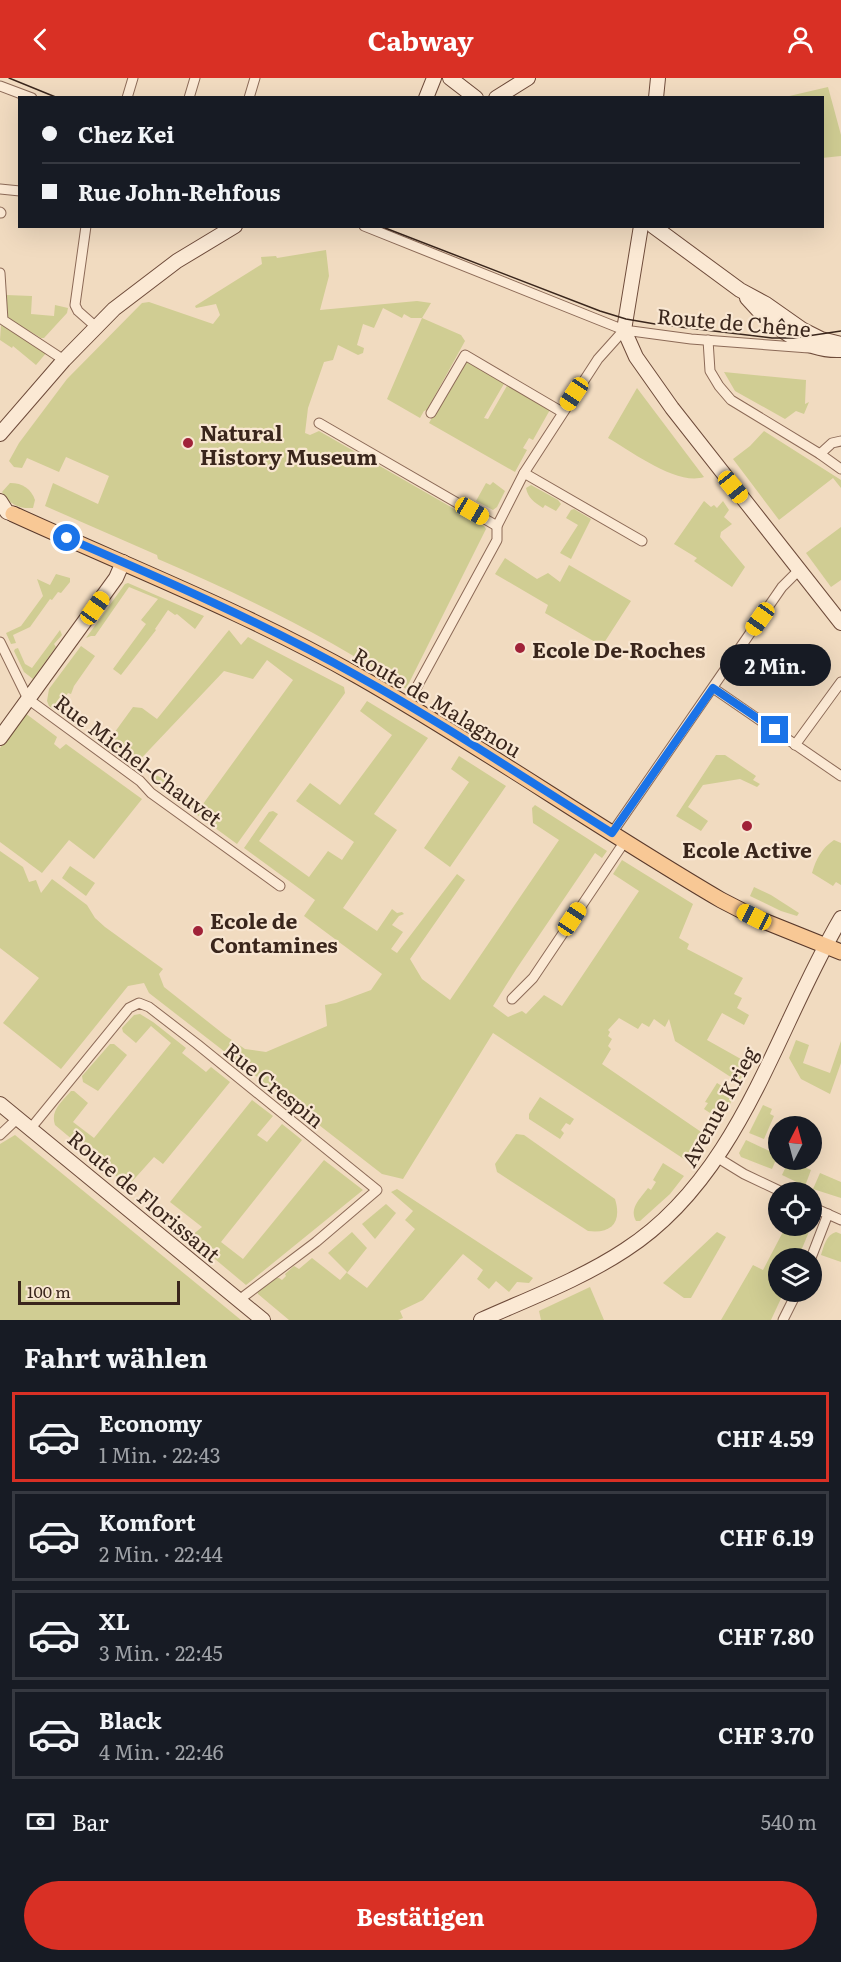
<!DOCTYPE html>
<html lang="de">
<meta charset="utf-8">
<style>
body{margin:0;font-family:Literata,serif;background:#20242c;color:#f1f3f6;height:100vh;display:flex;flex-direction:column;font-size:22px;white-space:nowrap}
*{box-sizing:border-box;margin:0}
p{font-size:20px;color:#9ea1a6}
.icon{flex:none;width:33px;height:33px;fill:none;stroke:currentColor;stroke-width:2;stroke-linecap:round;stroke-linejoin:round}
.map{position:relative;height:1242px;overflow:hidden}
.details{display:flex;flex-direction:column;background:#171b24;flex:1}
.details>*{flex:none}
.top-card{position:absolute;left:18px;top:18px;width:806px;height:132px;border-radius:0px;box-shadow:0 6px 24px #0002;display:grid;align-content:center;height:132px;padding:0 24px;background:#171b24}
.needle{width:39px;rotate:6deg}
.controls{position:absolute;left:768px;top:1038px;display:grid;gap:12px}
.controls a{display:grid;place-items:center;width:54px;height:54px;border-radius:50%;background:#171b24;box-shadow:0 6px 24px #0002;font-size:30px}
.scale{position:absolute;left:18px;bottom:15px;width:162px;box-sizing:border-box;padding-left:6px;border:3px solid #3a261c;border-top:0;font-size:16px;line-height:21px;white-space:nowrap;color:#3a261c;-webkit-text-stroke:4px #f8e6d1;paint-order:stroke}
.end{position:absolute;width:27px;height:27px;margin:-14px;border:8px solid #1a73e8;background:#fff;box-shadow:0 0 0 3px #fff}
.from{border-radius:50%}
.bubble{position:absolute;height:42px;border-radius:21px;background:#171b24;box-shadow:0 6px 24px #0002;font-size:20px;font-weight:700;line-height:42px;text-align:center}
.car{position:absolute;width:18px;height:36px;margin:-18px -9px;border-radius:8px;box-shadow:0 0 4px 2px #0007;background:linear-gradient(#f5c518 24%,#345 0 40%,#f5c518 0 76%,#345 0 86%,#f5c518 0)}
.top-card b{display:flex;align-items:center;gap:21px;height:57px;font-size:22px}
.top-card b+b{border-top:2px solid #363941}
.top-card i{width:15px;height:15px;background:#f1f3f6}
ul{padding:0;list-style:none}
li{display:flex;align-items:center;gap:18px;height:90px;margin:0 12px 9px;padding:0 12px;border:3px solid #363941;border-radius:0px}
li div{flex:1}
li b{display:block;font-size:22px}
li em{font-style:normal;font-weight:700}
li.selected{border-color:#d93025}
li>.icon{width:54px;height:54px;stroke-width:1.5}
h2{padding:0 24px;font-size:27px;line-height:72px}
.pay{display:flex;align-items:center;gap:15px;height:66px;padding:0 24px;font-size:22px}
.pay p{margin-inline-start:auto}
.primary-button{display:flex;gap:12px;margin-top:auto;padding:12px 24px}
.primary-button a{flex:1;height:69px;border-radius:36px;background:#d93025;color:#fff;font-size:24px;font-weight:700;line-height:69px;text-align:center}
header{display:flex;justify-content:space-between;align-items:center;height:78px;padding:0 24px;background:#d93025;color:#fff;font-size:27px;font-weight:700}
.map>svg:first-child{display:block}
.green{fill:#d0cd93}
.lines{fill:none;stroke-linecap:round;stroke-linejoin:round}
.street-casing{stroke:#8c6a57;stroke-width:11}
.secondary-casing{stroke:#6e4b3a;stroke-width:16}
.primary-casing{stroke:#59392b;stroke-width:17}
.street{stroke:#fbe9d4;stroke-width:9}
.secondary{stroke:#fbe9d4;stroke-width:14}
.primary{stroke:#f8c895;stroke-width:15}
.tram{stroke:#3a261c;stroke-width:1.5}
.route{stroke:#1a73e8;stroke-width:8}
.poi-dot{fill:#a02238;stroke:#f8e6d1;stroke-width:2}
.labels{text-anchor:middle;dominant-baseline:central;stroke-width:4.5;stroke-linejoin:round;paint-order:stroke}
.street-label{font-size:21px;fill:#3a261c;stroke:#f8e6d1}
.poi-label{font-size:21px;font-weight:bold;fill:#3a261c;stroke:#f8e6d1;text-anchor:start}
</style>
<header><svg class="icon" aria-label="back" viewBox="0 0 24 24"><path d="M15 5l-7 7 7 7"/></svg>Cabway<svg class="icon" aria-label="person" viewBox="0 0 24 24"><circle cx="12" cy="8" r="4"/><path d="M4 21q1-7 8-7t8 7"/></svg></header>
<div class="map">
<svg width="841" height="1242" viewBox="0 0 841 1242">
<rect width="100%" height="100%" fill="#f1dbc0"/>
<!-- green -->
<g class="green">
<path d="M828 9 841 57V78L822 80V20L785 19Z"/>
<path d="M326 172 329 198 320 232 417 223 431 225 422 240 461 257 465 263 427 332 424 333 420 340 387 321 422 240H411L404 236 402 240 383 230 374 250 363 246 357 267 364 270 363 275 358 277 338 267 333 282 324 284 308 330 305 355 310 357 319 353 484 448 486 451 406 611C329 559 244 518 158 481L157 477 45 428 53 405 98 426 109 398 66 379 59 394 27 380 22 390 14 389 9 383 19 365 67 301 142 225 149 224 213 246 220 237 216 226 196 230 195 228 262 186 261 179 276 178 277 180Z"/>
<path d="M6 217 32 218 31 236 54 238 55 227 68 230 67 235 44 260H41L9 241 7 236Z"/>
<path d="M1 246 47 274 36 287 13 268 12 270 0 262Z"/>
<path d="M469 283 505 304 484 340 488 341 508 306 551 330 533 362 529 360 523 370 527 372 515 394 429 345 463 285Z"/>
<path d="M724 294 806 302 805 326 809 324 804 336 796 333 785 341 735 313Z"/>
<path d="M637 310 704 399C677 408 631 373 608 360Z"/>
<path d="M764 353 841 402V410L833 400 779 442 733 381 750 368Z"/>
<path d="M493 404 505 413 497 429 493 432 476 423 486 405 490 407Z"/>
<path d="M10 405C23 405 31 411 35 422L33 430C19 431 9 426 2 414Z"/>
<path d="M531 407 558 422 561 426 556 433 545 427 543 430C534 424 528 420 526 410Z"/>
<path d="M704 423 711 429 714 427 717 430 723 423 729 432 724 439 732 446 721 454 720 459 745 489 732 509 694 483 697 480 674 466Z"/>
<path d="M574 431 591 441 571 481 560 475 578 447 566 440 571 432Z"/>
<path d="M841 449V502L831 509 806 475Z"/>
<path d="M505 480 537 501 548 495 560 504 569 487 631 523 602 568 545 535 548 527 495 496Z"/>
<path d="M56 496 70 500V504L61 515 58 514 52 522 50 521 30 549 13 557 16 565 11 566 6 555 21 548 43 518 37 501 50 507Z"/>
<path d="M128 505 204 538 195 551 177 536 175 537 168 532 155 551 156 552 121 597 113 591 146 546 141 542 158 521 129 509 95 558H91L86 560 125 506Z"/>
<path d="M60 552 62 557 54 566 56 569 33 601 24 594 14 573 15 571 18 570 25 586 32 590Z"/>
<path d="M229 552 241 567 248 559 344 609 345 615 237 766 151 703 156 697 176 707 203 726 293 602 267 582 253 601 224 593 133 689 104 669 133 629 142 630 157 641Z"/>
<path d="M81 568 95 578 74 608 71 616 68 615 59 627 68 637 66 640 49 628 47 623 49 611Z"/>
<path d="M367 623 428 660 374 736 397 752 343 830 377 853 392 831 397 835 402 834 404 836 399 838 392 847 403 854 391 871 397 875 457 796 465 802 410 881 422 901 450 922 559 762 533 745 532 730 535 727 607 773 602 780 595 775 517 890 493 928 508 939 522 933 526 936 544 917 562 928 639 813 613 796 622 782 693 826 679 860 689 866 687 871 743 900 734 916 742 920 737 930 749 937 744 947 722 935 707 962 748 985 749 989 740 1005 675 963 669 941 665 949 654 941 649 949 642 945 638 951 619 940 608 952 610 954 608 958 612 961 608 968 611 971 602 986 707 1058 690 1085 493 955 403 1101 382 1096 149 915 144 905 128 908 61 991 3 945 39 900 0 870V773L23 789 29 804 36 802 41 815 52 801 87 827 95 840 105 849 163 891 159 896 164 909 226 958 245 971 266 974 327 948 325 927 336 925 371 912 382 896 304 838 315 822 244 770 269 734 273 733 278 736 259 763 309 799 328 773 342 782 354 764 296 723 310 705 340 727 392 657 360 633Z"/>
<path d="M25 635 57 659 54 666 60 671 66 666 142 721 94 781 69 762 42 795 0 764V670Z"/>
<path d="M716 677H725L756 698 753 702 760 706 757 709 740 701 703 707 688 729 708 743 701 753 676 738Z"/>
<path d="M459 678 506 708 450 789 424 770 469 704 451 691Z"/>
<path d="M834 762 841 765V807L836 804 833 808 812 795C816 781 822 770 834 762Z"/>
<path d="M70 788 95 805 86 818 62 800Z"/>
<path d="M754 809 771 817 799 835 797 838 781 833 750 818Z"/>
<path d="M140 936 153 944 186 970 182 975 206 994 211 989 230 1004 163 1086 154 1079 128 1108 55 1047C50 1032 62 1024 71 1013H74L88 1025 73 1044 94 1060 171 965 151 948 136 965 123 954 122 950 134 937Z"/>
<path d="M796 962 809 967 803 985 830 995 841 963V985L830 1016 801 1001 789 980Z"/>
<path d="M110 966H114L127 977 98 1013 83 1004 82 998Z"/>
<path d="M717 1005 735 1016 725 1036 720 1034 716 1039 704 1031 708 1025 705 1024Z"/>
<path d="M540 1019 574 1041 570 1047 566 1045 561 1052 564 1055 560 1061 529 1041V1036Z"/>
<path d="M252 1022 273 1038 257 1057 267 1064 282 1046 302 1062 221 1164 243 1181 324 1082 363 1112 246 1207 191 1161V1158L202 1149 170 1124Z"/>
<path d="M763 1027 772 1031 770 1036 774 1038 764 1061 749 1055Z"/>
<path d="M516 1056 524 1057 615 1121C622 1144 612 1156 588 1153L497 1094 495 1086Z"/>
<path d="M15 1057 241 1242H0V1066Z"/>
<path d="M746 1062 778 1077 772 1091 741 1079 739 1075Z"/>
<path d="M789 1082 811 1092 805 1108 782 1097Z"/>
<path d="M663 1085 684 1098 670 1116 640 1143H636C629 1130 640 1121 648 1110L651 1112 656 1104 653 1102Z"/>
<path d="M820 1095 841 1104V1120L813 1111Z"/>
<path d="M397 1111 533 1200 529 1205 517 1204 509 1214 496 1203 489 1211 477 1201 483 1192 463 1176 423 1222 400 1233 403 1240 398 1242H289L258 1216 257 1213 275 1200H279L282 1202 286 1198 285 1196 294 1188 299 1191 312 1180 340 1202 347 1194 328 1175 352 1154 367 1170 347 1195 367 1210 415 1151 405 1142 413 1133 391 1114Z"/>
<path d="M386 1126 396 1135 375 1161 362 1146Z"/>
<path d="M786 1148H811V1149L798 1180H778V1214H784L771 1242H721L753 1187 763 1192Z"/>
<path d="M717 1154 726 1159 691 1220H684L663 1205Z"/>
<path d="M836 1154 841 1156V1184L821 1177C824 1168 826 1157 836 1154Z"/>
<path d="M590 1209 604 1242H541L539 1233Z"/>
</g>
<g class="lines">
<!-- street casing -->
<g class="street-casing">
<g id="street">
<path d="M0 8 32 20"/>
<path d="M127 20 133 0"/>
<path d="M189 20 195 0"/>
<path d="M249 20 255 0"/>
<path d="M0 111 20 113"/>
<path d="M0 134 1 135"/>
<path d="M86 148 75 227 78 233 95 248"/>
<path d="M364 148 624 252 691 261 809 270"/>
<path d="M0 195 3 242 64 282"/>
<path d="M708 262 710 293 719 308 731 322 820 376 841 391"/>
<path d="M431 335 465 277 562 334"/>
<path d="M319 345 497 448"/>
<path d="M820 376 832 365 841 363"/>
<path d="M524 395 642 463"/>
<path d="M0 564 28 621 140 703 151 715 280 808"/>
<path d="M713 610 841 698"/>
<path d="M407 627 497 462V448L524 395 598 281 624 252"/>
<path d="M795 667 841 604"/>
<path d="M612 755 782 509 799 492"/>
<path d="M512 921 533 900 625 763"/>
<path d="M31 1050 129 930 139 925 149 929 197 966 377 1112 316 1164 239 1222"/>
<path d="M0 1057 18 1040"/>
<path d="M718 1080 744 1096 782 1114"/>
<path d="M812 1129 841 1142"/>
<path d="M811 1180 828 1136"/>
<path d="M783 1242 797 1214"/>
</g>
</g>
<!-- secondary casing -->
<g class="secondary-casing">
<g id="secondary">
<path d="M450 0 476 20"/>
<path d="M426 20 434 0"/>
<path d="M496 20 528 0"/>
<path d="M656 20 658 0"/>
<path d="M641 148 624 252 636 279 672 330 841 545"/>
<path d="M653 148 740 212 766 226 803 252 821 261 841 266"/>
<path d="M747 220C770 247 804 274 841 272"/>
<path d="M0 356 64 282 114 231 177 183 235 148"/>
<path d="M0 423 7 434 13 436"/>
<path d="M0 660 116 500 123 484"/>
<path d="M0 1026 263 1242"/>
<path d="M481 1242C530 1220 581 1201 625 1172 740 1098 775 952 841 840"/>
</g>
</g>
<!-- primary casing -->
<g class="primary-casing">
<path id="primary" d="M13 436C129 489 247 535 358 598 481 668 598 750 721 822L754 839 841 874"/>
</g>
<!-- street -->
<use href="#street" class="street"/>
<!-- secondary -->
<use href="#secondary" class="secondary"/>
<!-- primary -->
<use href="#primary" class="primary"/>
<!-- tram -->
<g class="tram">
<path d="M9 0 58 20"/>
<path d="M380 148 600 233 626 241 655 246 772 260H794L841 253"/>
</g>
</g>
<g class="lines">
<!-- route -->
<path class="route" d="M67 460C165 502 263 545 356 597 444 646 527 702 612 755L713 610 775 652"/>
</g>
<!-- markers -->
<g class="poi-dot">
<circle cx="188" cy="365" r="6"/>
<circle cx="520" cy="570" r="6"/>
<circle cx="747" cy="748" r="6"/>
<circle cx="198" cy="853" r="6"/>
</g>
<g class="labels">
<!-- street labels -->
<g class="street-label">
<text transform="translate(734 243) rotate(5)">Route de Chêne</text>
<text transform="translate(438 623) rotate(31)">Route de Malagnou</text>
<text transform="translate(139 681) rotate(37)">Rue Michel-Chauvet</text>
<text transform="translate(275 1006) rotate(39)">Rue Crespin</text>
<text transform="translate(718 1028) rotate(-61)">Avenue Krieg</text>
<text transform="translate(145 1117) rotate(40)">Route de Florissant</text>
</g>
<!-- poi labels -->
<g class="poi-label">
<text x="200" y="353">Natural<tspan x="200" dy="24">History Museum</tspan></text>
<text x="532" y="570">Ecole De-Roches</text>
<text x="747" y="770" text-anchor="middle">Ecole Active</text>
<text x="210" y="841">Ecole de<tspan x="210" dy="24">Contamines</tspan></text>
</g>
</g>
</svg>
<div class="controls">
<a><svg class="needle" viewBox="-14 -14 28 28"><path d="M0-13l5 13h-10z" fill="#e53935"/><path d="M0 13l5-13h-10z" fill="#9ea1a6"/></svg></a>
<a><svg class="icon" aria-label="locate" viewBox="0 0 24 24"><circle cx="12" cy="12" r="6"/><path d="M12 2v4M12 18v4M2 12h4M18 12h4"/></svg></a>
<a><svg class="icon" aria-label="layers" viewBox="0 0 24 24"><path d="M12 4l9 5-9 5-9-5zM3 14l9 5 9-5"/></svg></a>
</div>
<div class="scale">100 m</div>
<i class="end from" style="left:67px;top:460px"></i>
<i class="end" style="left:775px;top:652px"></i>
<div class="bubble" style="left:720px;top:566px;width:111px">2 Min.</div>
<i class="car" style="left:574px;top:316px;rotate:214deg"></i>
<i class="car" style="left:733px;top:409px;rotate:141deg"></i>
<i class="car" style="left:472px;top:433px;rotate:120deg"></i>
<i class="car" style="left:95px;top:530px;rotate:35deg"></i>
<i class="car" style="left:760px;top:541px;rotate:215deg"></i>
<i class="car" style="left:754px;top:839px;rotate:296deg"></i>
<i class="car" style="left:572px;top:841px;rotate:34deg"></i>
<div class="top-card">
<b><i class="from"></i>Chez Kei</b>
<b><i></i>Rue John-Rehfous</b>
</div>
</div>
<section class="details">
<h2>Fahrt wählen</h2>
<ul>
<li class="selected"><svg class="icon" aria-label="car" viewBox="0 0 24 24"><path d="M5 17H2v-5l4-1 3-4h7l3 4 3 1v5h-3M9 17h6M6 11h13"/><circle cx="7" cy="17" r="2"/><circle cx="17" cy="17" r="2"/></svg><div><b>Economy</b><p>1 Min. · 22:43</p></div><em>CHF 4.59</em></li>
<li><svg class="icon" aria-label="car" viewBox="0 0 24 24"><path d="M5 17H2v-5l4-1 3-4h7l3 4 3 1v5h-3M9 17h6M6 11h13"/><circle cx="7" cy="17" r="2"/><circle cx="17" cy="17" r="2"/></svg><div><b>Komfort</b><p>2 Min. · 22:44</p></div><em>CHF 6.19</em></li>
<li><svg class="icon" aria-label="car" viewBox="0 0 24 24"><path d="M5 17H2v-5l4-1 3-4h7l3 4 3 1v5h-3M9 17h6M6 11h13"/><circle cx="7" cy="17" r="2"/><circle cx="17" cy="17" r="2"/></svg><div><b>XL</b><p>3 Min. · 22:45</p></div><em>CHF 7.80</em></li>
<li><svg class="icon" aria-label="car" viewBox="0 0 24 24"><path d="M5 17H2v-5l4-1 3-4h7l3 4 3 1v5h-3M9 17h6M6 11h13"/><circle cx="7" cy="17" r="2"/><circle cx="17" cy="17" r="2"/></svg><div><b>Black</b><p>4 Min. · 22:46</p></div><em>CHF 3.70</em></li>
</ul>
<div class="pay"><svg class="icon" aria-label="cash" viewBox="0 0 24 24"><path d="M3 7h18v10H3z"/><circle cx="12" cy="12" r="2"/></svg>Bar<p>540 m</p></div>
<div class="primary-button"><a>Bestätigen</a></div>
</section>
